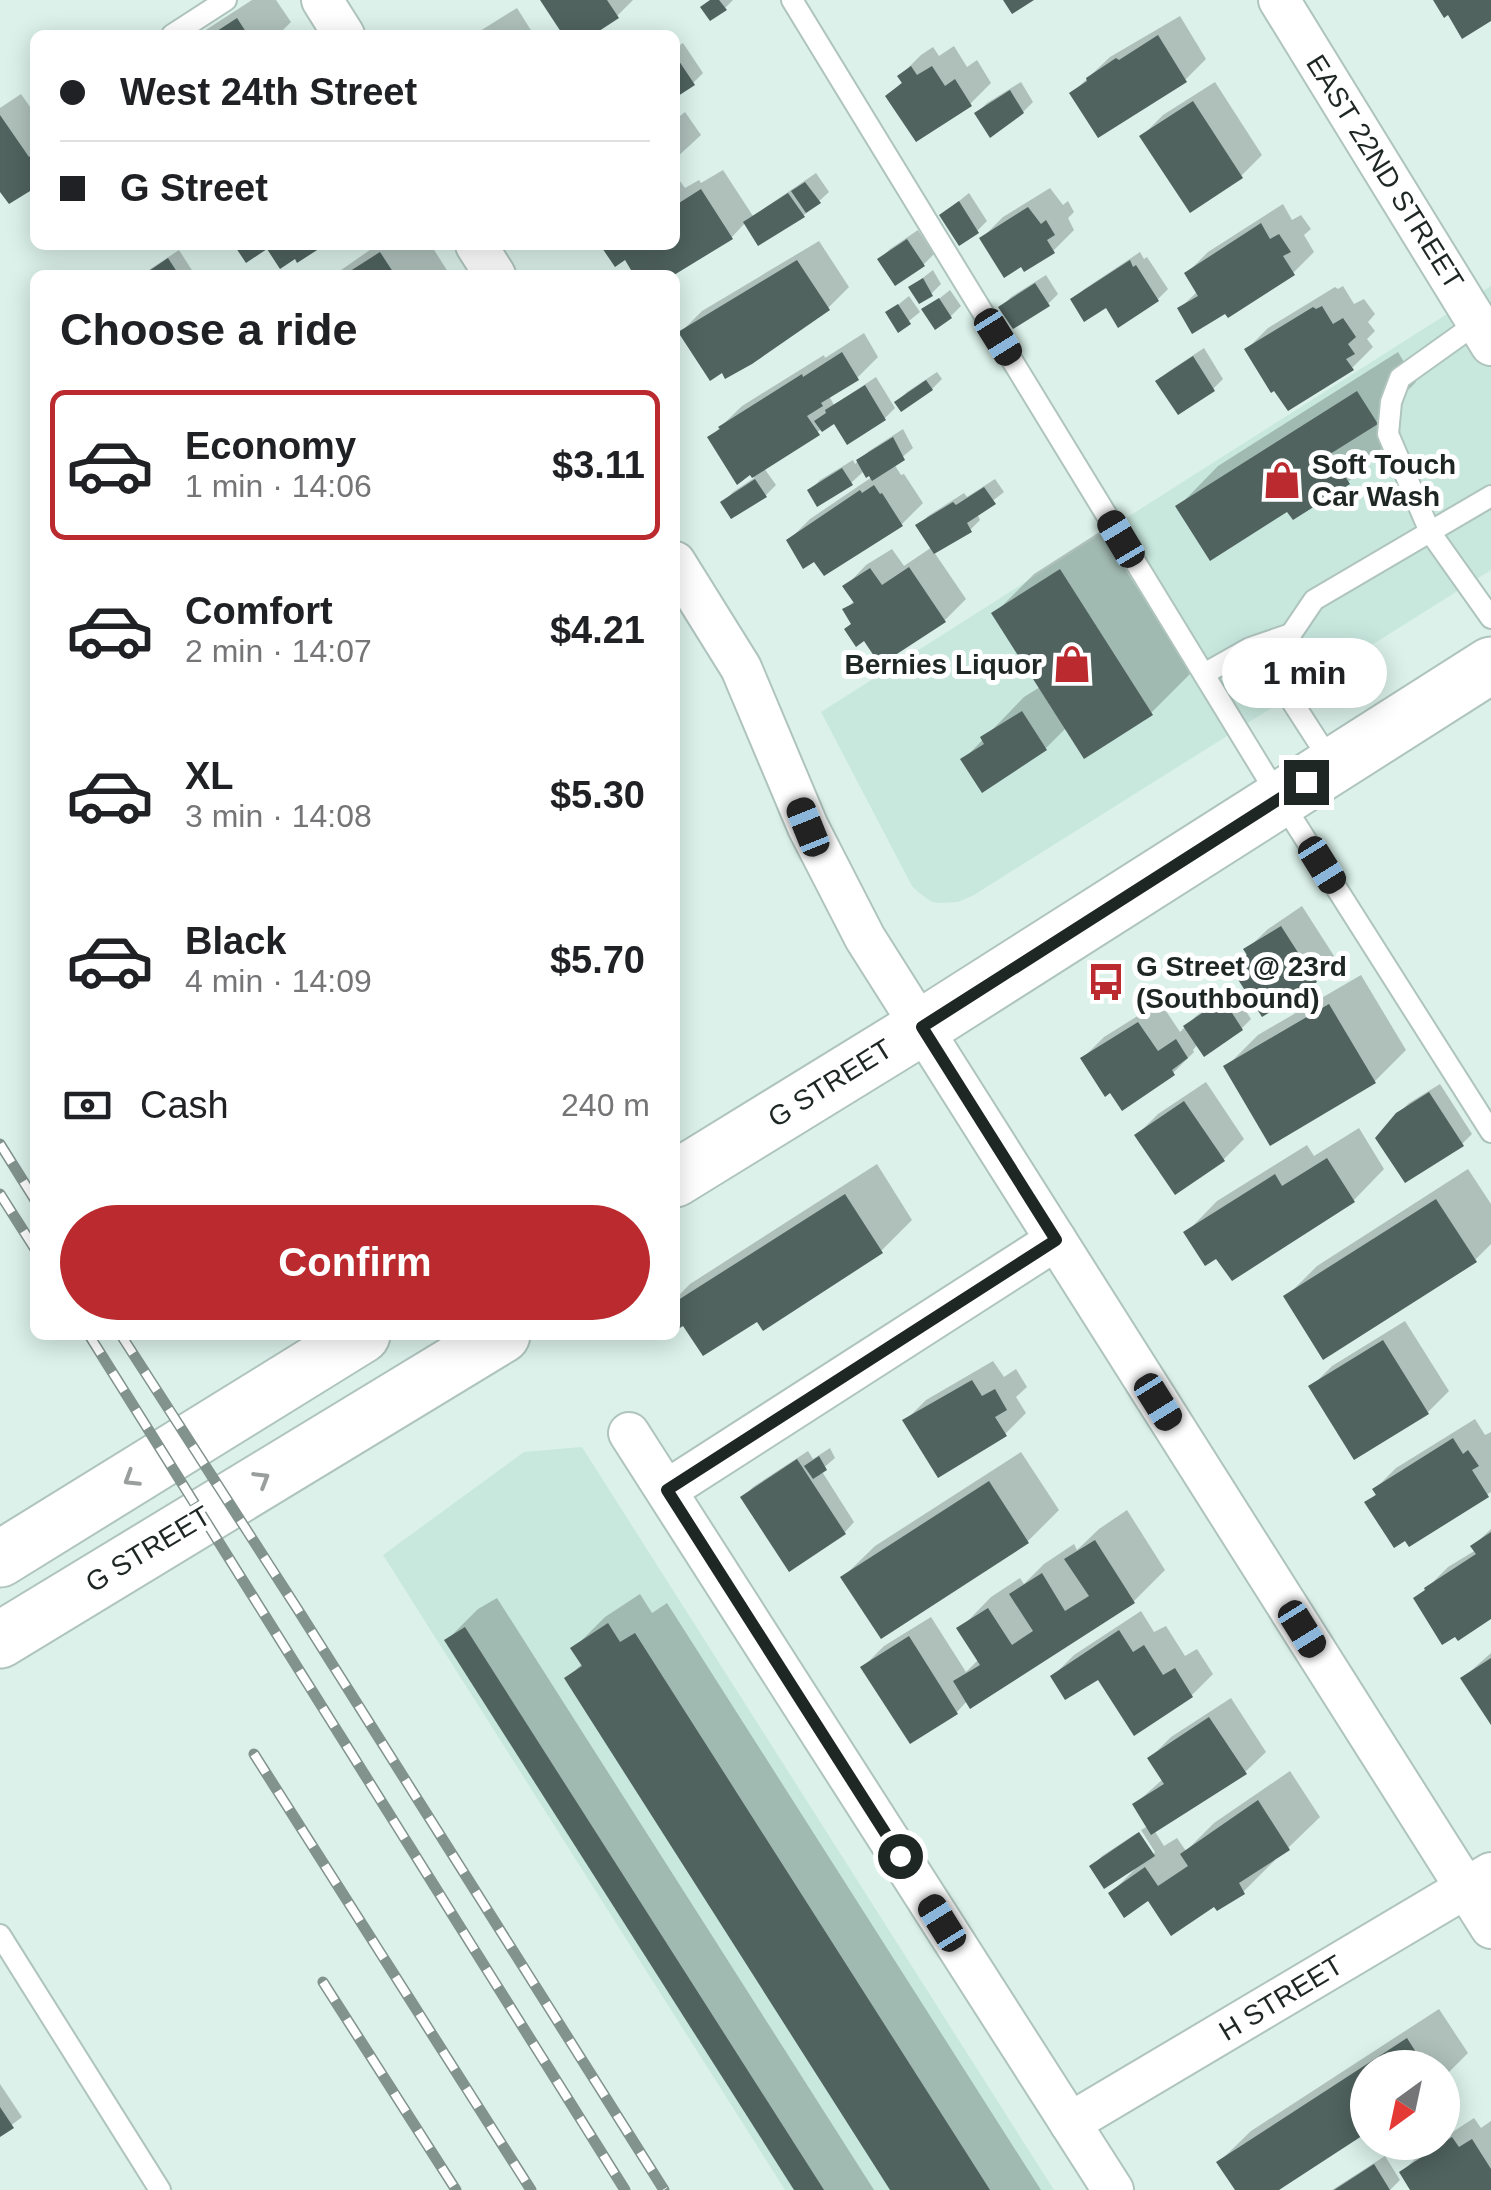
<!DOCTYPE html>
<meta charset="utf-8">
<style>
body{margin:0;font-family:Arial,sans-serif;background:#f6f6f6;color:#202124;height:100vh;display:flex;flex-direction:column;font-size:38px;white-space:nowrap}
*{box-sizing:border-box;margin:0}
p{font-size:32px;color:#757577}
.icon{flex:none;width:55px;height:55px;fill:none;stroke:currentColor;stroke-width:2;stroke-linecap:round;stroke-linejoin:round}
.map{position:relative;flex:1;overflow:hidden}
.details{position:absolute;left:30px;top:270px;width:650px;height:1070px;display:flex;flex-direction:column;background:#fff;border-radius:15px;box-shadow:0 5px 25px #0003}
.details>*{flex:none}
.top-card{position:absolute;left:30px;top:30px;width:650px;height:220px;border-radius:15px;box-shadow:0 5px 25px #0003;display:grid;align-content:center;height:220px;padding:0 30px;background:#fff}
.needle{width:65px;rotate:213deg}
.buttons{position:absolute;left:1350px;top:2050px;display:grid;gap:20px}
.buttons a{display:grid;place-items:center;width:110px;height:110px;border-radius:50%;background:#fff;box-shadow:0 5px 25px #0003;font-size:50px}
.end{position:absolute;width:45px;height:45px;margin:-22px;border:12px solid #1f2725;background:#fff;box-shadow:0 0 0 5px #fff}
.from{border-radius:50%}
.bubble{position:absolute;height:70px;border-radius:35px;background:#fff;box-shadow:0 5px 25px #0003;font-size:32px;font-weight:700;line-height:70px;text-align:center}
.car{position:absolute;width:30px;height:60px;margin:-30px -15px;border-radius:12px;box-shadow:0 0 8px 2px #0007;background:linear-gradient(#222 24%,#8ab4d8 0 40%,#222 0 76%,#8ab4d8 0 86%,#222 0)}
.top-card b{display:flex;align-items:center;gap:35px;height:95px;font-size:38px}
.top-card b+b{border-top:2px solid #e0e0e0}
.top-card i{width:25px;height:25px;background:#202124}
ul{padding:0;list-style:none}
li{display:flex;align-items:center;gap:30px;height:150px;margin:0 20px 15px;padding:0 10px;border:5px solid transparent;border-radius:15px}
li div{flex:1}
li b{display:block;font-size:38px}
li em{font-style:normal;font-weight:700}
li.active{border-color:#ba2a2e}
li>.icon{width:90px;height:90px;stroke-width:1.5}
h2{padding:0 30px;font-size:45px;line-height:120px}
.pay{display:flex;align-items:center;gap:25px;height:110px;padding:0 30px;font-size:38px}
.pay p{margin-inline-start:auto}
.action{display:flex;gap:20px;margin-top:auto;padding:20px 30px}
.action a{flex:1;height:115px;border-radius:60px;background:#ba2a2e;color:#fff;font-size:40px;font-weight:700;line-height:115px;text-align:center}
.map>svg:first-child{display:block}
.built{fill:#c8e8de}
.shadow{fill:#0003}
.building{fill:#50635e}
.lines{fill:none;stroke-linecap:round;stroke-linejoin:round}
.lane-casing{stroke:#afc4be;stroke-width:24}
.street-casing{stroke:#afc4be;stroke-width:44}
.secondary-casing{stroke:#afc4be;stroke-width:59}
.lane{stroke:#fff;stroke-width:20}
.street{stroke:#fff;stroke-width:40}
.secondary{stroke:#fff;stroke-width:55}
.rail-casing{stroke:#82928d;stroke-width:11}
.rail{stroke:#fff;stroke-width:8;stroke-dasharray:22;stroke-linecap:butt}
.oneway{stroke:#9a9e9d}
.route{stroke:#1f2725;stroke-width:12}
.labels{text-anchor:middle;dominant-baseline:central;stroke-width:10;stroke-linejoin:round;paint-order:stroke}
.street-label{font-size:28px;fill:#1f2725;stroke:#fff}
.poi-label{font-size:28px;font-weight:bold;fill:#1f2725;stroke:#fff;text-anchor:start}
</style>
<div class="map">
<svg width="1491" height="2190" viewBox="0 0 1491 2190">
<rect width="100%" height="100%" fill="#dbf1ea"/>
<!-- built -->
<g class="built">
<path d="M1491 286V570L974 895 958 902 941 903 932 902 918 892 912 886 821 712Z"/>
<path d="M582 1447 1054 2190H785L383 1555 524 1452Z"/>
</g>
<!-- shadow -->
<g class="shadow">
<path d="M252 0H276L291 22 278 35H198Z"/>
<path d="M543 0H633L617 16 589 35H566Z"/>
<path d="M711 0H733L725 8Z"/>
<path d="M517 8 534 35H476L480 31Z"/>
<path d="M1180 16 1206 59 1185 80 1072 93 1110 57Z"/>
<path d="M683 43 703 73 693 83 675 95V48Z"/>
<path d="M954 46 967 67 977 60 991 83 970 104 889 96 903 81 900 76 921 55 933 47 939 56Z"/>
<path d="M1021 82 1033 102 1023 112 977 113 987 103Z"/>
<path d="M1215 82 1262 155 1241 176 1142 136 1163 115Z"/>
<path d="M21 94 35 114V185L0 192V108Z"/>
<path d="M685 112 701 135 675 159V120Z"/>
<path d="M723 170 753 216 816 173 829 192 804 215 759 243 746 222 732 237 669 275H637L626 257 603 245H675V178L677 177 685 188 699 180 701 183Z"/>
<path d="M1050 188 1063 205 1068 201 1074 212 1068 218 1074 230 1053 251 982 238 1003 217Z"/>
<path d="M969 193 987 221 977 231 942 215Z"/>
<path d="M1283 204 1292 220 1301 215 1311 229 1304 235 1314 252 1293 273 1226 310 1180 308 1198 291 1187 273 1208 252Z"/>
<path d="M918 230 934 254 924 264 896 282 880 259 890 249Z"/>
<path d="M819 241 849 287 828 308 681 332 702 311Z"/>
<path d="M377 245H431L450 275H334Z"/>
<path d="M179 250 195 275H144L149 270Z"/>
<path d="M1140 252 1144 259 1147 257 1168 289 1158 299 1107 305 1073 300 1083 290Z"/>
<path d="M933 270 941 284 931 294 911 287Z"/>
<path d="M1046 275 1058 294 1048 304 1001 307 1011 297Z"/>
<path d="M1343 286 1354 304 1364 299 1375 314 1368 322 1375 331 1367 339 1373 347 1352 368 1247 349 1268 328 1335 287 1338 289Z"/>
<path d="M950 290 961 306 951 316 925 310Z"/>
<path d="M909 296 920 312 899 329 888 313Z"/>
<path d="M864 333 878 357 857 378 829 396 834 405 876 377 895 408 885 418 848 441 835 421 823 428 764 468 776 485 766 495 732 516 723 502 733 492 754 478 751 472 710 437 742 406 824 355 825 358Z"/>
<path d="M1204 348 1223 379 1213 389 1158 381 1168 372Z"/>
<path d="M1398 352 1416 382 1376 422 1388 442 1348 482 1178 507 1218 466Z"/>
<path d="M937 372 942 379 932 389 897 402 907 392Z"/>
<path d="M903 429 913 448 894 464 901 475 904 474 923 503 902 524 815 559 789 540 810 519 872 477 865 470 851 483 810 490 820 480 853 460 855 464 869 451Z"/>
<path d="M995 479 1004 492 977 513 980 520 970 530 934 552 966 599 945 620 854 623 845 610 855 600 846 586 866 565 892 549 904 566 932 547 918 526 928 516 964 493 967 497Z"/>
<path d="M1101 531 1191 673 1151 713 1066 728 1046 748 964 759 1024 697 1040 687 994 614 1034 574Z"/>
<path d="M1302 906 1336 959 1315 980 1233 968 1248 952 1246 950 1268 929Z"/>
<path d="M1361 975 1406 1050 1375 1081 1227 1066 1258 1035Z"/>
<path d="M1233 991 1251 1019 1241 1029 1198 1044 1193 1050 1194 1052 1173 1073 1083 1058 1104 1037 1160 1002 1180 1032 1196 1016Z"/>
<path d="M1206 1082 1244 1139 1223 1160 1137 1135 1158 1114Z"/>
<path d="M1440 1084 1472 1134 1462 1144 1398 1114 1409 1103Z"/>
<path d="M1359 1128 1384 1169 1353 1201 1186 1233 1217 1201 1307 1145 1314 1156Z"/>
<path d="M877 1164 912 1220 881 1251 758 1318 684 1322 675 1328V1299L690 1284Z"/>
<path d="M1468 1169 1491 1204V1244L1475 1260 1286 1297 1317 1266Z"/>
<path d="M1405 1321 1449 1391 1428 1412 1311 1387 1332 1366Z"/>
<path d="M993 1361 1004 1377 1016 1369 1027 1387 1016 1397 1026 1413 1005 1434 905 1421 926 1400Z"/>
<path d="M1475 1419 1485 1435 1491 1432V1492L1410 1544 1367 1503 1378 1492 1375 1489 1396 1468Z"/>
<path d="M830 1448 835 1458 821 1470 854 1522 845 1532 790 1568 743 1497 753 1487 808 1451 813 1459Z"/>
<path d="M1021 1452 1059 1510 1028 1541 843 1577 875 1546Z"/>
<path d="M1127 1510 1165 1570 1134 1601 968 1700 957 1712 863 1667 884 1646 931 1617 966 1672 979 1659 960 1629 991 1597 1020 1578 1024 1584 1044 1564 1074 1544 1077 1550 1099 1529Z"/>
<path d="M1491 1529V1616L1416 1599 1448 1567 1476 1550 1473 1546Z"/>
<path d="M640 1594 652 1613 667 1603 1041 2190H893L567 1678 583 1663 574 1648 605 1617Z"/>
<path d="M497 1598 874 2190H796L447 1640 478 1609Z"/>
<path d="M1141 1611 1154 1632 1166 1626 1185 1656 1197 1649 1213 1674 1192 1695 1134 1732 1099 1676H1053L1074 1655Z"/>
<path d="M1491 1653V1720L1463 1678Z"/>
<path d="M1231 1698 1266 1752 1245 1772 1154 1830 1164 1846 1177 1838 1186 1851 1214 1823 1290 1771 1320 1817 1288 1848 1273 1858 1275 1860 1243 1892 1215 1903 1111 1893 1135 1869 1133 1867 1092 1866 1102 1856 1137 1833 1152 1856 1155 1852 1141 1830 1148 1826 1135 1804 1163 1779 1150 1758 1171 1737Z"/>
<path d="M1439 2009 1468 2053 1442 2079V2068H1368L1274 2190H1238L1219 2162 1251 2131Z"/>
<path d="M0 2084 22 2117 0 2134Z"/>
<path d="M1474 2118 1481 2128 1491 2121V2190H1413L1402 2172 1423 2151 1436 2142H1442V2139Z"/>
<path d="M1385 2156 1400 2180 1390 2190H1332Z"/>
</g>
<!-- building -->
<g class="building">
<path d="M540 0H607L619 18 593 35H563Z"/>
<path d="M710 0H719L727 10 710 21 700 7Z"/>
<path d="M1003 0H1034L1012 14Z"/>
<path d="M1433 0H1491V21L1462 39 1448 15 1444 18Z"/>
<path d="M237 18 248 35H211Z"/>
<path d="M1158 35 1187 82 1098 138 1069 93 1087 81 1086 78 1116 58 1119 60Z"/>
<path d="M675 55 695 85 675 98Z"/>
<path d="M911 66 917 75 932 66 945 86 955 79 972 106 916 142 885 96 902 83 897 76Z"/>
<path d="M1010 90 1024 113 990 138 974 113Z"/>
<path d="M1193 101 1243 178 1190 213 1139 136Z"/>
<path d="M0 115 29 157 35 153V188L9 204 0 192Z"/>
<path d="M805 182 821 203 806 213 791 191Z"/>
<path d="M701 189 733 239 674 275H634L625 260 615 267 600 245H675V197L679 203Z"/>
<path d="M788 193 805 217 758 246 743 222Z"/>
<path d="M959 201 979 233 959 246 939 215Z"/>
<path d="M1028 207 1041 224 1046 220 1055 235 1047 240 1055 253 1024 272 1021 267 1004 278 979 238Z"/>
<path d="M1261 223 1270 239 1279 234 1291 252 1283 256 1295 275 1228 318 1225 314 1192 334 1177 308 1198 296 1184 273Z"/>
<path d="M907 239 925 266 895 286 877 259Z"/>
<path d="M234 245H325L297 263 295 259 280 269 267 249 246 263Z"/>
<path d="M380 252 395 275H344Z"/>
<path d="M168 258 179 275H143Z"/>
<path d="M797 260 830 310 752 364 725 379 722 373 710 381 678 332Z"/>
<path d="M1130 260 1133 267 1136 265 1159 301 1118 328 1106 308 1084 322 1070 299Z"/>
<path d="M923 278 933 296 919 304 908 287Z"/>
<path d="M1035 283 1050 306 1013 329 998 307Z"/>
<path d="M939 298 952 318 935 330 921 309Z"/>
<path d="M898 304 911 324 898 333 885 312Z"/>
<path d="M1322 306 1333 324 1343 318 1356 337 1348 344 1355 354 1346 359 1354 370 1288 411 1274 391 1271 393 1244 349 1313 307 1316 309Z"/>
<path d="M842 352 859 380 821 403 823 406 807 416 820 435 752 478 750 475 737 485 707 437 720 429 718 427 802 374 803 377Z"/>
<path d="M1193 356 1215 391 1178 415 1155 381Z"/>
<path d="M926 380 933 390 901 412 894 402Z"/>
<path d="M865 385 886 420 847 445 834 424 822 432 814 421 826 413 825 410Z"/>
<path d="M1357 391 1378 424 1330 454 1350 484 1293 520 1287 512 1210 561 1175 506Z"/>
<path d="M893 437 905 460 872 481 869 476 866 478 856 460Z"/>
<path d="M842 468 853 485 817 507 807 490Z"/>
<path d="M755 479 767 497 731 519 720 502Z"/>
<path d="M874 485 880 494 882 493 903 526 824 576 814 562 803 569 786 540 860 490 862 493Z"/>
<path d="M984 487 996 504 967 523 972 532 934 554 915 525 953 502 956 505Z"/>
<path d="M909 567 946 622 880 665 864 641 856 647 844 629 851 624 842 609 854 603 842 586 870 568 882 585Z"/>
<path d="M1060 569 1153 715 1084 759 991 613Z"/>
<path d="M1022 711 1047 750 982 793 960 759 984 744 980 737Z"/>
<path d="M1281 926 1317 982 1262 1017 1230 967 1247 955 1243 949Z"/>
<path d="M1223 999 1243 1030 1204 1057 1183 1026Z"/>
<path d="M1329 1004 1376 1083 1270 1146 1223 1066Z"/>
<path d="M1138 1022 1158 1051 1176 1039 1188 1058 1172 1070 1175 1075 1122 1111 1110 1093 1105 1097 1080 1058Z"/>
<path d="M1429 1092 1464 1146 1405 1183 1375 1138 1396 1113Z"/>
<path d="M1184 1101 1225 1161 1175 1195 1134 1135Z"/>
<path d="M1327 1158 1355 1202 1232 1281 1216 1259 1205 1266 1183 1232 1275 1174 1282 1186Z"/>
<path d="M845 1194 883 1253 763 1331 757 1322 703 1356 683 1326 675 1331V1302Z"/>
<path d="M1436 1199 1477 1262 1323 1360 1283 1296Z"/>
<path d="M1383 1340 1429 1414 1354 1460 1308 1386Z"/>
<path d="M972 1380 982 1396 995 1389 1007 1410 995 1417 1007 1436 938 1478 902 1420Z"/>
<path d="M1453 1438 1463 1454 1468 1450 1479 1466 1472 1470 1489 1497 1409 1547 1405 1541 1394 1548 1364 1502 1376 1495 1372 1489Z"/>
<path d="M819 1456 827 1470 813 1479 804 1466Z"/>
<path d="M797 1459 846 1534 789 1572 740 1497Z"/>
<path d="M989 1481 1029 1543 881 1639 840 1577Z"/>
<path d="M1491 1532V1619L1458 1641 1455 1637 1442 1645 1413 1598 1425 1590 1424 1588 1476 1554 1470 1546Z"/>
<path d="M1095 1540 1135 1603 970 1709 953 1681 980 1665 956 1628 988 1608 1012 1645 1033 1631 1009 1594 1042 1573 1065 1611 1089 1596 1064 1559Z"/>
<path d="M608 1623 620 1642 635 1633 990 2190H890L564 1678 582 1666 570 1648Z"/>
<path d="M465 1627 824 2190H794L444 1640Z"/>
<path d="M1119 1630 1133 1652 1144 1645 1163 1675 1175 1668 1193 1697 1134 1736 1098 1680 1065 1700 1050 1676Z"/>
<path d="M909 1636 958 1714 910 1744 860 1667Z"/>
<path d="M1491 1658V1725L1460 1678Z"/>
<path d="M1209 1717 1247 1774 1151 1835 1132 1804 1164 1784 1147 1758Z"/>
<path d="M1258 1800 1290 1850 1239 1883 1245 1894 1217 1911 1214 1907 1171 1936 1148 1901 1124 1918 1108 1893 1145 1867 1158 1886 1188 1866 1180 1854Z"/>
<path d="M1139 1832 1155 1856 1104 1889 1089 1866Z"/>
<path d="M1407 2038 1426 2068H1368V2132L1279 2190H1235L1216 2162Z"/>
<path d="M0 2107 14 2128 0 2137Z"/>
<path d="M1452 2137 1459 2147 1472 2139 1491 2169V2190H1410L1399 2172Z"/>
<path d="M1374 2164 1390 2190H1334Z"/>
</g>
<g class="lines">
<!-- lane casing -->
<g class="lane-casing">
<g id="lane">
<path d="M792 0 1280 799 1491 1132"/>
<path d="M172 35 226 0"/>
<path d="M1477 323 1400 378 1391 402 1388 434 1430 532 1491 618"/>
<path d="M1204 674 1250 648 1291 634"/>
<path d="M1331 762 1293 703 1285 676 1291 634 1314 600 1491 496"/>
<path d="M0 1935 160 2190"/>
</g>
</g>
<!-- street casing -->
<g class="street-casing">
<g id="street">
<path d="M322 0 344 35"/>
<path d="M1279 0 1491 345"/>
<path d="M476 245 495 275"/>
<path d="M675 562 741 668 808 827 865 938 1491 1928"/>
<path d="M629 1433 1113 2190"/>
<path d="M667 1490 1056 1240"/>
<path d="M1070 2123 1491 1873"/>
</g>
</g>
<!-- secondary casing -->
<g class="secondary-casing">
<g id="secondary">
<path d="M675 1179 922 1027 1491 665"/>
<path d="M0 1559 362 1335"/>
<path d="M0 1640 502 1335"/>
</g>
</g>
<!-- lane -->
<use href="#lane" class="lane"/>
<!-- street -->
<use href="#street" class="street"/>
<!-- secondary -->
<use href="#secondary" class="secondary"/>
<!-- rail casing -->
<g class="rail-casing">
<g id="rail">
<path d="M0 1144 35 1200"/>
<path d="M0 1194 35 1249"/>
<path d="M89 1335 625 2190"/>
<path d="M121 1335 300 1613 664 2190"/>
<path d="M254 1754 531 2190"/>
<path d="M323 1982 456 2190"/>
</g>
</g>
<!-- rail -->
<use href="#rail" class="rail"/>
</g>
<!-- one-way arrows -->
<defs><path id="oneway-chevron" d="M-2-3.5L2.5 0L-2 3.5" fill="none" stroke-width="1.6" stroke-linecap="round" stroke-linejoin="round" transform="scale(2.5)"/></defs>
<g class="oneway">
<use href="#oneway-chevron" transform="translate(131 1479) rotate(148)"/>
<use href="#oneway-chevron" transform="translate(262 1479) rotate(-31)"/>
</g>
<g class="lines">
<!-- route -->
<path class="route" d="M900 1856 667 1490 1056 1240 922 1027 1306 782"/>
</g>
<!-- icons -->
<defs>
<g id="shop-bare" transform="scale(3)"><path d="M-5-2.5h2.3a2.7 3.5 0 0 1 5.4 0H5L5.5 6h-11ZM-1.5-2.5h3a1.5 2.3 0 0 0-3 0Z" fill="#ba2a2e" stroke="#fff" stroke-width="2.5" paint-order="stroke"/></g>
<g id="bus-bare" transform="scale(3)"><path d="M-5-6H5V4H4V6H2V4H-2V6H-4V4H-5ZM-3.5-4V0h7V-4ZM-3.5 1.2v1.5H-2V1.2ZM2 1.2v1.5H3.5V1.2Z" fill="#ba2a2e" stroke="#fff" stroke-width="2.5" paint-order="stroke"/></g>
</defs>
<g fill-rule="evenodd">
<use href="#shop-bare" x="1282" y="480"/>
<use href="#shop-bare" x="1072" y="664"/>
<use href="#bus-bare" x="1106" y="982"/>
</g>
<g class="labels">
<!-- street labels -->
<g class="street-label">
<text transform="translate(1385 172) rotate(58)">EAST 22ND STREET</text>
<text transform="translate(830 1083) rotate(-32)">G STREET</text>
<text transform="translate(148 1549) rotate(-31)">G STREET</text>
<text transform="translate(1281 1998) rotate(-31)">H STREET</text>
</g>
<!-- poi labels -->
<g class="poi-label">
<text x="1312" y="464">Soft Touch<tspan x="1312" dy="32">Car Wash</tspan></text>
<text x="1042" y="664" text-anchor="end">Bernies Liquor</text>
<text x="1136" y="966">G Street @ 23rd<tspan x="1136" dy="32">(Southbound)</tspan></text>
</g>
</g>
</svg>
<div class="buttons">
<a><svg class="needle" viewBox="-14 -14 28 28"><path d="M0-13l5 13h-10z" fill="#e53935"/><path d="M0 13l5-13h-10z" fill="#757577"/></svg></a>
</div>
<i class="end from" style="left:900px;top:1856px"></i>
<i class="end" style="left:1306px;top:782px"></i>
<div class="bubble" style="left:1222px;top:638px;width:165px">1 min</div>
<i class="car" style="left:998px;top:337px;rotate:148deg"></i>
<i class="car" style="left:1121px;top:539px;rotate:329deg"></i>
<i class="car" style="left:808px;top:827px;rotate:338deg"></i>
<i class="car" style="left:1322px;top:865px;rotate:148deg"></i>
<i class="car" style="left:1158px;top:1402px;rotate:148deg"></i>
<i class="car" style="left:1302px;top:1629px;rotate:148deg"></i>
<i class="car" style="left:942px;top:1923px;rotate:328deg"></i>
<div class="top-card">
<b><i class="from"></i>West 24th Street</b>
<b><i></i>G Street</b>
</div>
<section class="details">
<h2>Choose a ride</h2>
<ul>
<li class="active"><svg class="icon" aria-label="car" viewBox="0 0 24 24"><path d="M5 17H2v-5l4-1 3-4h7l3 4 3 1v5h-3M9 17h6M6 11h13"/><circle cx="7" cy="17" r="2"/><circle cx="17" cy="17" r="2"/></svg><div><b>Economy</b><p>1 min · 14:06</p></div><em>$3.11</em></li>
<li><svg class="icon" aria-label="car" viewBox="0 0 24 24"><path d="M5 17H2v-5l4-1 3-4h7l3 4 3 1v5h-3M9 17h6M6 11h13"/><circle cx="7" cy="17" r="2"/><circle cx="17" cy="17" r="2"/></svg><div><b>Comfort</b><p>2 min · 14:07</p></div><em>$4.21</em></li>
<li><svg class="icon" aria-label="car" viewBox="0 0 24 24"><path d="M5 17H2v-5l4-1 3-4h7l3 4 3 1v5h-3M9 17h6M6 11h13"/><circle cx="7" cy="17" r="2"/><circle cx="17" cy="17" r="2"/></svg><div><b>XL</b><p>3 min · 14:08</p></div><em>$5.30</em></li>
<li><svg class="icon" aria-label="car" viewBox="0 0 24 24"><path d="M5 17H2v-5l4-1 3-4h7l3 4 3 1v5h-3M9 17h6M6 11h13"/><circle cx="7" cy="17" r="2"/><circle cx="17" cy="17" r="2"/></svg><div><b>Black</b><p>4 min · 14:09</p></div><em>$5.70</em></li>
</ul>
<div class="pay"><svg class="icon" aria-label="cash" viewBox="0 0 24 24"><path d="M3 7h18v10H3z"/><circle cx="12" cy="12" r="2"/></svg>Cash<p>240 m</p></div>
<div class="action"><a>Confirm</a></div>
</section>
</div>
